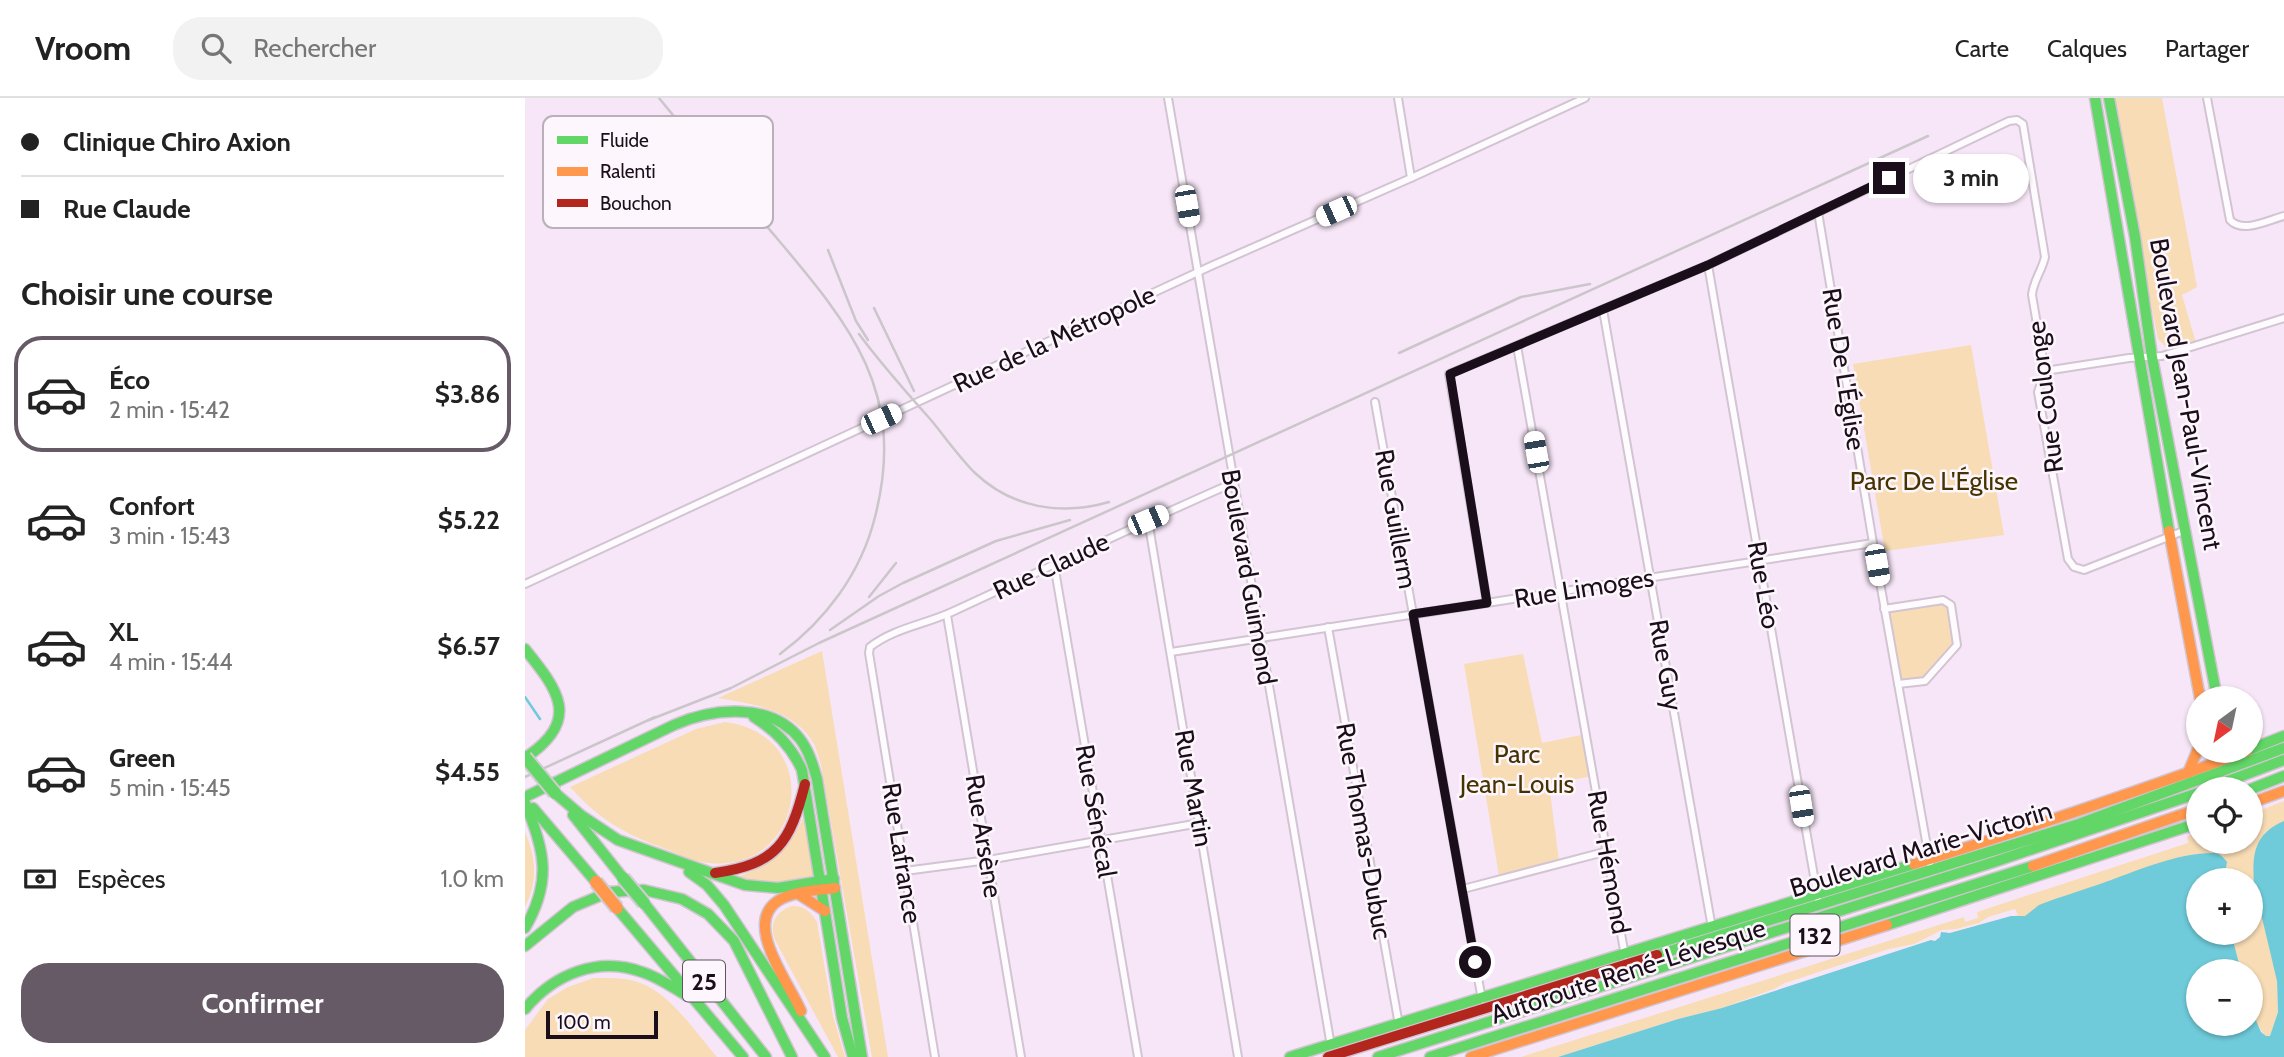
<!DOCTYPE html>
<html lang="fr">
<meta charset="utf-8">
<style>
body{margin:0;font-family:Cabin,sans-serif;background:#f2f2f2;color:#222;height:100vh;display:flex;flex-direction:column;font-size:26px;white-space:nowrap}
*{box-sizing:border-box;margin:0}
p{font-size:23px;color:#767676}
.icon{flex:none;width:38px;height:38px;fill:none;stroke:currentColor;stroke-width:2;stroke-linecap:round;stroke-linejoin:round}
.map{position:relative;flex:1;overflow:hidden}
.drawer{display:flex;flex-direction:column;background:#fff;width:525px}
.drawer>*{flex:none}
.hud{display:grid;align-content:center;height:154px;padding:0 21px;background:#fff}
.needle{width:46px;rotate:213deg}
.controls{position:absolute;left:1661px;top:588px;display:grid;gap:14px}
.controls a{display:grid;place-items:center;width:77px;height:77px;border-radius:50%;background:#fff;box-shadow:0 2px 5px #0004;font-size:35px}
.scale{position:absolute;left:21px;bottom:18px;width:112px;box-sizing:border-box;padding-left:7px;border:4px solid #190e1a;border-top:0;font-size:19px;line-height:24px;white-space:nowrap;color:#190e1a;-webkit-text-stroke:5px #fdf6fd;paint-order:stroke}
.end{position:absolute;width:32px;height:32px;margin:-16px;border:9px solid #190e1a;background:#fff;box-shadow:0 0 0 4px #fff}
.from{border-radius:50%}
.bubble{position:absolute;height:49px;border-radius:24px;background:#fff;box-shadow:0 2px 5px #0004;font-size:23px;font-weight:800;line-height:49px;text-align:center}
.car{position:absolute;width:21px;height:42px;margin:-21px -10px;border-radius:9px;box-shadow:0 0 5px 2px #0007;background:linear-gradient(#fff 24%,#345 0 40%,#fff 0 76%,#345 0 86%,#fff 0)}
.hud b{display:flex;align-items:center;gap:24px;height:66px;font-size:26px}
.hud b+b{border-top:2px solid #e0e0e0}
.hud i{width:18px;height:18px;background:#222}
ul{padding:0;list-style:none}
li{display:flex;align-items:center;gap:21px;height:116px;margin:0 14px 10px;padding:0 7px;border:4px solid transparent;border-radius:28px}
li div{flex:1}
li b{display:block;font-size:26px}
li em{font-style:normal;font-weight:800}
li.on{border-color:#675a67}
li>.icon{width:63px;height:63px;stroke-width:1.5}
h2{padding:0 21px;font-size:32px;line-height:84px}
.pay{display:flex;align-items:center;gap:18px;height:77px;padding:0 21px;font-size:26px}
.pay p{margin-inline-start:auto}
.cta{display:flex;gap:14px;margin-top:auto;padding:14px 21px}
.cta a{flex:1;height:80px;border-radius:28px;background:#675a67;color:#fff;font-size:28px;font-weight:800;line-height:80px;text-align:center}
header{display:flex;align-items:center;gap:42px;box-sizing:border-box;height:98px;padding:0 35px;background:#fff;border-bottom:2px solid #e0e0e0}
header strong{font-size:33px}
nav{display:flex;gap:38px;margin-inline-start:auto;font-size:24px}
.search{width:490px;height:63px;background:#f2f2f2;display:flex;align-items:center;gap:18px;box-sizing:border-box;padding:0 24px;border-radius:28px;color:#767676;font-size:26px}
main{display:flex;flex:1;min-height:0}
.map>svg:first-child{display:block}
.green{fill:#f8dcb5;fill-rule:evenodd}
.water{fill:#6fcbda}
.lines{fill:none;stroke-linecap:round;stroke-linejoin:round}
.stream{stroke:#6fcbda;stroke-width:2.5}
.street-casing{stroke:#d2c4d2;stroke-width:10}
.fast-casing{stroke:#d2c4d2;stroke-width:13}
.slow-casing{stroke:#d2c4d2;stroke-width:13}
.jam-casing{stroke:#d2c4d2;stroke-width:13}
.street{stroke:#fefbfe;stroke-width:6}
.fast{stroke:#63d668;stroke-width:10}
.slow{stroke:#ff974d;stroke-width:10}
.jam{stroke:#b3261e;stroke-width:10}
.rail{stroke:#cac6ca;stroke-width:2.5}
.fast-bridge-casing{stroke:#d2cbd2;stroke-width:16;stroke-linecap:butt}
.slow-bridge-casing{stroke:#d2cbd2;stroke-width:16;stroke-linecap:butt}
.fast-bridge{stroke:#63d668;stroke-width:12}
.slow-bridge{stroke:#ff974d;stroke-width:12}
.route{stroke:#190e1a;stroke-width:9}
.labels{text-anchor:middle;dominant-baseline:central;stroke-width:5;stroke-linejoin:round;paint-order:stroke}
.shield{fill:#fdf6fd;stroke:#5d545e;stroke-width:2}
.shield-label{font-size:24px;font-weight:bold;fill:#190e1a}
.street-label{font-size:26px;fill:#190e1a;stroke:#fdf6fd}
.park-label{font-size:26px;fill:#463300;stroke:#fdf6fd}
.key{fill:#fdf6fd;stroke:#b9b0b9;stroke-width:2}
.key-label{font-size:19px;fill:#190e1a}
</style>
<header>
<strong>Vroom</strong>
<div class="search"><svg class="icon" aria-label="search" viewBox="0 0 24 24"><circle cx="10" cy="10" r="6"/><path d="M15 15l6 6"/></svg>Rechercher</div>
<nav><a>Carte</a><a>Calques</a><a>Partager</a></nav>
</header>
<main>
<section class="drawer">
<div class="hud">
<b><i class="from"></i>Clinique Chiro Axion</b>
<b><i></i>Rue Claude</b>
</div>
<h2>Choisir une course</h2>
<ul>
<li class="on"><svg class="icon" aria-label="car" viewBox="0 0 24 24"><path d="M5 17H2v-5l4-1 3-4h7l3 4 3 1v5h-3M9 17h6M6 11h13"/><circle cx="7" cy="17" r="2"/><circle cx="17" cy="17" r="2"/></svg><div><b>Éco</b><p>2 min · 15:42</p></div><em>$3.86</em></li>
<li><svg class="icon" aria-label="car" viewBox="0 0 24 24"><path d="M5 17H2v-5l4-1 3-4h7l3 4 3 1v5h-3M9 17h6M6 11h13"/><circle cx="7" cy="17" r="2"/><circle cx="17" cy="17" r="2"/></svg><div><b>Confort</b><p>3 min · 15:43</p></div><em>$5.22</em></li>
<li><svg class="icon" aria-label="car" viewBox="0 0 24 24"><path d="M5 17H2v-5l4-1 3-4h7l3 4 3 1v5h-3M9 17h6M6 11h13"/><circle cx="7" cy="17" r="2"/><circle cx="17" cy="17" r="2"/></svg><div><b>XL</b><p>4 min · 15:44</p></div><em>$6.57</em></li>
<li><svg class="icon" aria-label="car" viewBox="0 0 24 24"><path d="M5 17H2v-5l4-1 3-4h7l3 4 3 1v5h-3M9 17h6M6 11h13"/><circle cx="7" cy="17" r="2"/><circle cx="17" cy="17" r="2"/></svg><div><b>Green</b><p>5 min · 15:45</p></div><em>$4.55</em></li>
</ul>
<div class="pay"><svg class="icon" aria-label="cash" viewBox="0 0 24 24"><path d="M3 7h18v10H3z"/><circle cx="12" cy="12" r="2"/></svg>Espèces<p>1.0 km</p></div>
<div class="cta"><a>Confirmer</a></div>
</section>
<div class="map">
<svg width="1759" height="959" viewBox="0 0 1759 959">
<rect width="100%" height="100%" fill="#f7e6f7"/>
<!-- green -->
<g class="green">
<path d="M1585 0H1637L1672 189 1657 197 1671 245 1645 253 1633 241Z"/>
<path d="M1446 247 1479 437 1360 453 1328 266Z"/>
<path d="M1418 502 1426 507 1432 547 1400 583 1373 586 1359 511Z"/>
<path d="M297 553 363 959H347L296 667C294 661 292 653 289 646 270 612 228 606 193 600Z"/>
<path d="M998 556 1017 645 1061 636 1068 678 1024 686 1034 763 974 778 939 566Z"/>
<path d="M200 624C301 637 280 775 184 765 169 764 152 755 138 750 98 735 74 721 45 689L171 631Z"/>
<path d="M1759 703V818L1752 883 1753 914 1745 939H1741L1730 923 1726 920V873H1673V926L1680 933 1424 835 1493 817 1490 811 1463 819 1454 825 1431 831 1417 832 1389 846 1364 851 1260 885 1249 891 1197 910 1153 921 1033 959H996L1439 819 1440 824 1453 820 1452 814 1663 745 1662 739 1673 735V744H1726V716ZM1673 782H1726V835H1673Z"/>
<path d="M278 720 289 775 286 780 245 786 211 779C242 770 264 751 278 720Z"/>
<path d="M0 734C11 760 13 783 0 809Z"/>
<path d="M267 808C280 808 285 813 292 824L308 918 320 959H313L250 842C244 826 250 814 267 808Z"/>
<path d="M69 880C85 880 102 879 118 886 147 898 172 936 192 959H0V932L23 901 43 889Z"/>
</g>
<!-- water -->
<path class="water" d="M1759 723V959H1033L1153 921 1197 910 1406 842 1410 843 1415 839 1416 834 1425 835 1486 818H1500L1514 807C1534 799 1555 793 1575 786 1612 773 1650 755 1689 755 1695 755 1699 760 1702 764L1699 782H1673V835H1706L1716 873H1673V926H1726V911L1736 934 1741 938H1745L1753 914 1752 883 1729 786C1727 756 1729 736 1759 723Z"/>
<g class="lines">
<!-- stream -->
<path class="stream" d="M0 599 15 621"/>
<!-- street casing -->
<g class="street-casing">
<g id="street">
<path d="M643 0 806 948"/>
<path d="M873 0 886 80"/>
<path d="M1682 0 1705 122C1718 136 1743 122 1759 118"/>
<path d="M1293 114 1348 445 1406 771"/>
<path d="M1183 167 1294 807"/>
<path d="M1078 212 1187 830"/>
<path d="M992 248 1100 858"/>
<path d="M1520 273 1604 260 1637 258 1759 220"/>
<path d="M850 304 957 902"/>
<path d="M623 422 713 959"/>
<path d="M529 466 613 959"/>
<path d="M0 486 686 168 886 80 1060 0"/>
<path d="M962 505 924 276 1183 167 1484 23 1492 22 1498 26 1520 159C1517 173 1508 183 1507 197L1520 273 1513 294 1543 461 1549 469 1559 472 1661 432"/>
<path d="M1359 511 1418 502 1426 507 1432 547 1400 583 1373 586"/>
<path d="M422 517 496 959"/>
<path d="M803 529 874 927"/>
<path d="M646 554 1348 445"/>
<path d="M380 773 463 762 675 725"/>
<path d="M938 791 1083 753"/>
<path d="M410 959 344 555 345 549C369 530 402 526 429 513 522 470 614 426 708 385"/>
</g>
</g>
<!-- fast casing -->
<g class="fast-casing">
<g id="fast">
<path d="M1570 0 1644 433"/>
<path d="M1584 0 1610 139 1627 259 1692 600"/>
<path d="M0 551C33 592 57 622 0 660"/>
<path d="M229 619C251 633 266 648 277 672L317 920 328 959"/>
<path d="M1726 651 1759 638"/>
<path d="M1682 691 1759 662"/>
<path d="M1726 691 1759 678"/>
<path d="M30 695 57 718 93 742 220 787 253 790 309 781"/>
<path d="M0 699 149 627C188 610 246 604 275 641 284 653 288 667 292 681L337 959"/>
<path d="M0 705C20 752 27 784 0 830"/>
<path d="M8 710 71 784"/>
<path d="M48 717 98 780"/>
<path d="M164 774 182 787 199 807 300 959"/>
<path d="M119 805 241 959"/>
<path d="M92 810 218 959"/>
<path d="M1362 827 1673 725"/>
<path d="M0 848 48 809 84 794 119 792 157 801 183 816 209 843 267 959"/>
<path d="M1132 857 1554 726 1759 650"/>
<path d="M0 911C29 876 73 858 117 874 133 879 147 889 161 897"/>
<path d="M765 959 1389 766"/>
<path d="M853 959 1469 764 1673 695"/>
<path d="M905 959 1508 768"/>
</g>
</g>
<!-- slow casing -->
<g class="slow-casing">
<g id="slow">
<path d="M1644 433 1675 600"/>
<path d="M1663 675 1673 651"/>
<path d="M1726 705 1759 693"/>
<path d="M1389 766C1501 731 1612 694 1722 653"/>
<path d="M1508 768 1673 711"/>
<path d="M275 797 300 813"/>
<path d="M276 913C264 884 215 823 256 801 272 793 293 792 310 790"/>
<path d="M946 959 1362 827"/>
</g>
</g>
<!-- jam casing -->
<g class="jam-casing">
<g id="jam">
<path d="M190 775C252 766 265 745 280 686"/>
<path d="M803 959 1132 857"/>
</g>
</g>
<!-- street -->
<use href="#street" class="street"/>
<!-- fast -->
<use href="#fast" class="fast"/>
<!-- slow -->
<use href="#slow" class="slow"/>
<!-- jam -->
<use href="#jam" class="jam"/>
<!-- rail -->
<g class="rail">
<path d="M134 0C172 47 211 92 250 138 326 228 382 294 350 419 336 475 301 522 255 556"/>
<path d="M303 152 331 223 343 242"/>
<path d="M349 210 389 293"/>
<path d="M334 236C356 266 381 294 406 322 420 339 434 359 450 375 487 410 536 418 584 404"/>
<path d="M874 255 996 199 1065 186"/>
<path d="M344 499 371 465"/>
<path d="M305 532 354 498 378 485 471 443 545 422"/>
<path d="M124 622 206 590 294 545 1403 38"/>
<path d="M0 679 130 619"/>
</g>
<!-- fast-bridge casing -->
<g class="fast-bridge-casing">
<g id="fast-bridge">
<path d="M0 659 30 695"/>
<path d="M98 780 119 805"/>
</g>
</g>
<!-- slow-bridge casing -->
<g class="slow-bridge-casing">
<path id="slow-bridge" d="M71 784 92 810"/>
</g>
<!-- fast-bridge -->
<use href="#fast-bridge" class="fast-bridge"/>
<!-- slow-bridge -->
<use href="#slow-bridge" class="slow-bridge"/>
</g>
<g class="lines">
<!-- route -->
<path class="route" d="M950 864 888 516 962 505 925 276 1183 167 1364 80"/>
</g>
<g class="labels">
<!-- shield labels -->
<g class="shield">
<rect x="1265.5" y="816.5" width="49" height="41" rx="5"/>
<rect x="158" y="862.5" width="42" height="41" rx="5"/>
</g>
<g class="shield-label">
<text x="1290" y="837">132</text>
<text x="179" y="883">25</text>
</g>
<!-- street labels -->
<g class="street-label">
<text transform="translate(529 241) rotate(-25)">Rue de la Métropole</text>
<text transform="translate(1319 271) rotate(81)">Rue De L'Église</text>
<text transform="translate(1661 296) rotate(80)">Boulevard Jean-Paul-Vincent</text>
<text transform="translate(1520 299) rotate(-97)">Rue Coulonge</text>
<text transform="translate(871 421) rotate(80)">Rue Guillerm</text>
<text transform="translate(526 468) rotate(-25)">Rue Claude</text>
<text transform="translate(724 479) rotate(80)">Boulevard Guimond</text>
<text transform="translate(1239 487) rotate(80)">Rue Léo</text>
<text transform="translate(1059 490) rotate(-9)">Rue Limoges</text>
<text transform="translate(1141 567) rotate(80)">Rue Guy</text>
<text transform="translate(669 690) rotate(80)">Rue Martin</text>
<text transform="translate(571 713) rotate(80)">Rue Sénécal</text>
<text transform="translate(839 733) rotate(80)">Rue Thomas-Dubuc</text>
<text transform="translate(459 738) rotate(81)">Rue Arsène</text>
<text transform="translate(1396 751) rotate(-17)">Boulevard Marie-Victorin</text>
<text transform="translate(377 755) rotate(81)">Rue Lafrance</text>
<text transform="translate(1084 764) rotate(80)">Rue Hémond</text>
<text transform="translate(1103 873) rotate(-18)">Autoroute René-Lévesque</text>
</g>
<!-- park labels -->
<g class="park-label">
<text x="1409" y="383">Parc De L'Église</text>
<text x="992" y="656">Parc<tspan x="992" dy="30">Jean-Louis</tspan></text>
</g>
</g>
<!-- legend -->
<rect x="18" y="18" width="230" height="112" rx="10" class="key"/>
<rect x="32" y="38" width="31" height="8" fill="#63d668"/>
<rect x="32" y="69" width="31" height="9" fill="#ff974d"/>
<rect x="32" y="101" width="31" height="8" fill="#b3261e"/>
<g class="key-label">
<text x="75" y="49">Fluide</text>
<text x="75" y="80">Ralenti</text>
<text x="75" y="112">Bouchon</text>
</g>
</svg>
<div class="controls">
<a><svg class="needle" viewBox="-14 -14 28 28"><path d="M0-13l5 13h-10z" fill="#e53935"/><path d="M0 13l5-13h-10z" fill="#767676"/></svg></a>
<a><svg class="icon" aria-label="locate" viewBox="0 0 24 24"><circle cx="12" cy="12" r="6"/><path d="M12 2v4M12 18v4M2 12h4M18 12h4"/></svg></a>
<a>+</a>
<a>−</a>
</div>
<div class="scale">100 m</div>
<i class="end from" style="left:950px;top:864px"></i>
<i class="end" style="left:1364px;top:80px"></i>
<div class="bubble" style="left:1388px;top:56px;width:116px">3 min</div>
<i class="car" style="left:662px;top:108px;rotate:170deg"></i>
<i class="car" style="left:811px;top:113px;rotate:246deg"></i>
<i class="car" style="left:356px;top:321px;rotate:65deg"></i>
<i class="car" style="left:1011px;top:354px;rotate:350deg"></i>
<i class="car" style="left:623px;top:422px;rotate:67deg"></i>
<i class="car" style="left:1352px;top:467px;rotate:170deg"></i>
<i class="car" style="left:1276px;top:708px;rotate:171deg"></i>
</div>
</main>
